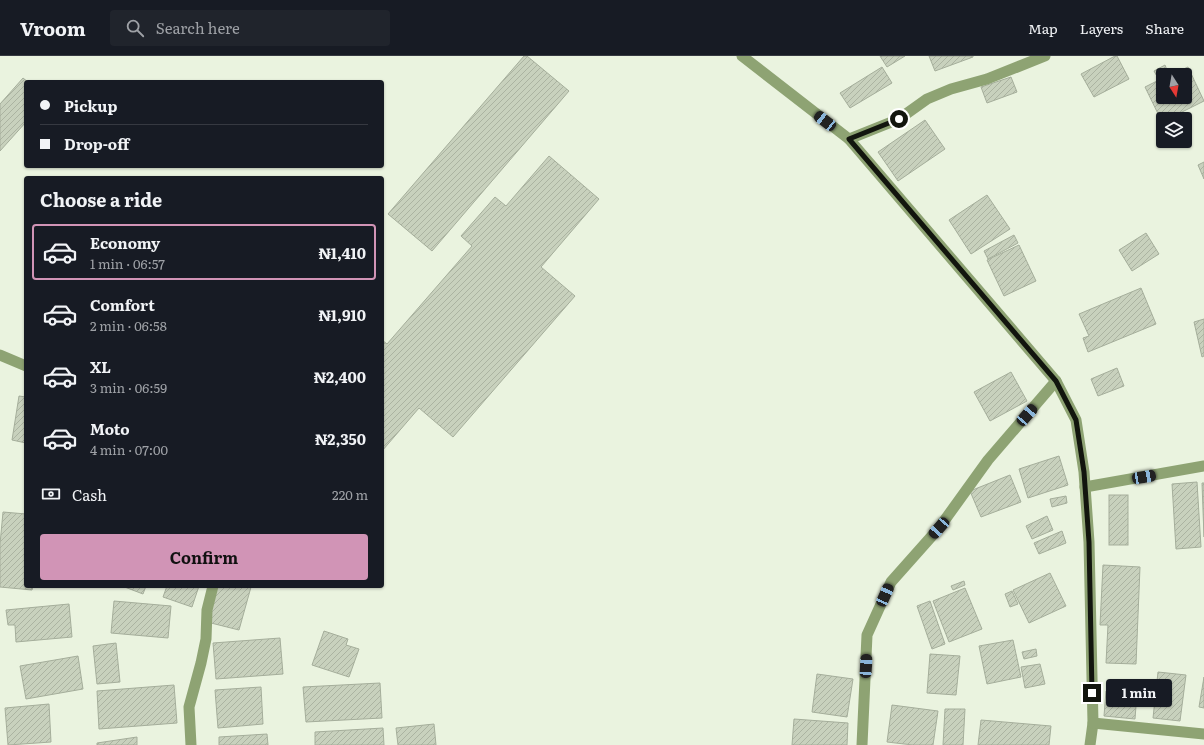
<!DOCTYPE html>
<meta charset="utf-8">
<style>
body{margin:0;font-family:Literata,serif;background:#20242c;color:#f1f3f6;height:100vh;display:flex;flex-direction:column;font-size:15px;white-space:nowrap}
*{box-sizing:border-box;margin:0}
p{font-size:13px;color:#9ea1a6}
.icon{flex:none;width:22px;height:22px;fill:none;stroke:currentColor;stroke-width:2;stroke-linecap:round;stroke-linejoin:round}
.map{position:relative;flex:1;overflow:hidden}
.drawer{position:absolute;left:24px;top:120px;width:360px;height:412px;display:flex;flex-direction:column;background:#171b24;border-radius:4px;box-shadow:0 1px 3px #0004}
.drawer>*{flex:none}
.guide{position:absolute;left:24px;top:24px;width:360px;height:88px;border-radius:4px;box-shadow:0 1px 3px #0004;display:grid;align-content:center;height:88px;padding:0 16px;background:#171b24}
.needle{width:26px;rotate:169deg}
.tools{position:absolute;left:1156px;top:12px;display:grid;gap:8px}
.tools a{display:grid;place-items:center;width:36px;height:36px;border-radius:4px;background:#171b24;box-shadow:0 1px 3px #0004;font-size:20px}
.end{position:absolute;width:18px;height:18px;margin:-9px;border:5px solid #12150e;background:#fff;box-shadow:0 0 0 2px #fff}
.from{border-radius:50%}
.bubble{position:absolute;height:28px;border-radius:4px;background:#171b24;box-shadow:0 1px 3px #0004;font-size:13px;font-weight:700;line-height:28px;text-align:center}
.car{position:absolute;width:12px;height:24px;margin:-12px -6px;border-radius:5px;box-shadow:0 0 3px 1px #0007;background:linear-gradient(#222 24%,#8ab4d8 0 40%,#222 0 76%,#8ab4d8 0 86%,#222 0)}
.guide b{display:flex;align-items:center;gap:14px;height:38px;font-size:15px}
.guide b+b{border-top:1px solid #363941}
.guide i{width:10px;height:10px;background:#f1f3f6}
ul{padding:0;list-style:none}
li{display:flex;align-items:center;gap:12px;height:56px;margin:0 8px 6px;padding:0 8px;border:2px solid transparent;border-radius:4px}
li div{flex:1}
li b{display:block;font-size:15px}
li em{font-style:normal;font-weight:700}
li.current{border-color:#d194b6}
li>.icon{width:36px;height:36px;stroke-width:1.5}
h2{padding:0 16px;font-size:18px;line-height:48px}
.pay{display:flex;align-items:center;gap:10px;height:44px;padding:0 16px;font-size:15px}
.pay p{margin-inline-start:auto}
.button{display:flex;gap:8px;margin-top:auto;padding:8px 16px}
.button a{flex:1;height:46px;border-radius:4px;background:#d194b6;color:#111;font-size:16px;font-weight:700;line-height:46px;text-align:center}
header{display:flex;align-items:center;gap:24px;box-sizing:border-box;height:56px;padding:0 20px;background:#171b24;border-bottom:1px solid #363941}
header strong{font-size:19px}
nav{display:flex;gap:22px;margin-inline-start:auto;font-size:14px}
.search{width:280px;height:36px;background:#20242c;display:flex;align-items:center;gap:10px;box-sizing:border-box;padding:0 14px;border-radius:4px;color:#9ea1a6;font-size:15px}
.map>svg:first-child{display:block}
.building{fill:url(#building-hatch);stroke:#a5ae9b}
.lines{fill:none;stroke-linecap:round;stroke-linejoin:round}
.minor{stroke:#8ea373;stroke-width:11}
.route{stroke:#12150e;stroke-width:5}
</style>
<header>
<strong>Vroom</strong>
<div class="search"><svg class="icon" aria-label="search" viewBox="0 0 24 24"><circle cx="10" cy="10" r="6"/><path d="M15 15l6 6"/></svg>Search here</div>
<nav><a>Map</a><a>Layers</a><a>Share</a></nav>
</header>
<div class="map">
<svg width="1204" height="689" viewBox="0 0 1204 689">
<defs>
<pattern id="building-hatch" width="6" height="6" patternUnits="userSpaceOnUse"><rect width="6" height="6" fill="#c8d1bd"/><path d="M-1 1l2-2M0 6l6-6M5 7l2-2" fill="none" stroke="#abb3a1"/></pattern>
</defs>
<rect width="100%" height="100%" fill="#eaf3df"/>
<!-- building -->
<g class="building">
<path d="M524 0H527L569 35 432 195 388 158Z"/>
<path d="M880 0H905L887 11Z"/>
<path d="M929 0H973V1L935 15Z"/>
<path d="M1115 0H1117L1129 23 1094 41 1081 18Z"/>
<path d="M1165 9 1169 19H1163V41H1185V19H1170L1188 11 1204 45 1168 63H1163L1162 66 1145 31 1159 24 1154 15Z"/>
<path d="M882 11 892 27 850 52 840 37Z"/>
<path d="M1011 21 1017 36 987 47 981 31Z"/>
<path d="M23 22 28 26H26V66L0 95V48Z"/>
<path d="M925 64 945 93 898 125 878 96Z"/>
<path d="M549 100 599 143 541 211 575 240 453 381 419 352 382 395V284L387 288 472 190 461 180 495 141 506 150Z"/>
<path d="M1204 106V123L1198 109Z"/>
<path d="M987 139 1010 173 971 198 949 164Z"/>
<path d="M1146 177 1159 198 1132 215 1119 194Z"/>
<path d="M1014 179 1018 187 988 203 984 195Z"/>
<path d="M1019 189 1036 225 1004 240 987 204Z"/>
<path d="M1141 232 1156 268 1088 296 1083 282 1089 280 1079 258Z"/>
<path d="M1204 263V300L1202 301 1194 266Z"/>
<path d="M1117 312 1124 330 1098 340 1091 323Z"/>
<path d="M1011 316 1027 345 990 365 974 336Z"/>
<path d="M19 340 26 341V387L12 384Z"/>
<path d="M1059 400 1068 429 1028 442 1019 413Z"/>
<path d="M1010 419 1021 446 981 461 970 435Z"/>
<path d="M1197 426 1201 491 1176 493 1172 428Z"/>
<path d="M1202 427H1204V481Z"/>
<rect x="1109" y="439" width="19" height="50"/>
<path d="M1066 440 1067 447 1052 451 1050 443Z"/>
<path d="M3 456 26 458V530H33L32 534 0 531V488Z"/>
<path d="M1047 460 1053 474 1032 483 1026 470Z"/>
<path d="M1062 475 1066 487 1039 498 1034 487Z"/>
<path d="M1103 509 1140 511 1136 608 1106 607 1108 569H1100Z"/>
<path d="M1050 517 1066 550 1029 567 1013 534Z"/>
<path d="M964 525 965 529 953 534 951 530Z"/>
<path d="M122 530H146L143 538Z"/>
<path d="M167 530H199L192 551 163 541Z"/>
<path d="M217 530H246L251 531 239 574 207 566Z"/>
<path d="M965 532 982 573 949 586 933 545Z"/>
<path d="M1012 535 1018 548 1010 551 1005 538Z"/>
<path d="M114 545 171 550 168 582 111 577Z"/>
<path d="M930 545 945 588 932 593 917 550Z"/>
<path d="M69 548 72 581 16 586 15 569H8L6 554Z"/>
<path d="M324 575 348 583 346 589 359 593 349 621 312 609Z"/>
<path d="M280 582 283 618 216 623 213 587Z"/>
<path d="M1013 584 1021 621 987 628 979 590Z"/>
<path d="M116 587 120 626 97 628 93 590Z"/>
<path d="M1036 593 1037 600 1024 603 1022 596Z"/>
<path d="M930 598 960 600 956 639 927 637Z"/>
<path d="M78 600 83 633 26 643 20 610Z"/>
<path d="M1040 608 1045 628 1025 632 1021 611Z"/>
<path d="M1158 616 1186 619 1180 665 1153 662Z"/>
<path d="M817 618 853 623 847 661 812 656Z"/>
<path d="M1204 621V652L1199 651Z"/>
<path d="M380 627 382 662 306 666 303 631Z"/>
<path d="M174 629 177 667 99 673 97 635Z"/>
<path d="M261 631 263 668 218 672 215 634Z"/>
<path d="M1106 635 1137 637 1135 663 1104 660Z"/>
<path d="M49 648 51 686 8 689 5 652Z"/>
<path d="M892 649 938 655 933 689H913L887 686Z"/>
<path d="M945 653H965L963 689H943Z"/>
<path d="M794 663 848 667 847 689H792Z"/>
<path d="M981 664 1051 670 1049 689H978Z"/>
<path d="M434 668 436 689H398L396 672Z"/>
<path d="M383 672 384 689H315V676Z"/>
<path d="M267 678 268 689H219V681Z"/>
<path d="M137 681V689H97V687Z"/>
</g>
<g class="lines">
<!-- minor -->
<g class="minor">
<path d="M742 0 849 83 1056 325 1076 364 1084 416 1089 486 1093 667 1090 689"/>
<path d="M849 83 899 63 927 43 951 33 987 23 1045 0"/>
<path d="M0 299 26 310"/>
<path d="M1085 431 1204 410"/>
<path d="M1093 667 1204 678"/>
<path d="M191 689 189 651 201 607 206 583 207 554 213 530"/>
<path d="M862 689 867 579 891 526 939 472 988 404 1056 325"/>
</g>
</g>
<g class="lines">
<!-- route -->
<path class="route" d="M899 63 849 83 1056 325 1076 364 1084 416 1089 486 1092 637"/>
</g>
</svg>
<div class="tools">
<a><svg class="needle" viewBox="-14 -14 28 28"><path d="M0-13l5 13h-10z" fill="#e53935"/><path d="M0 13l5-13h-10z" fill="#9ea1a6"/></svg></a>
<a><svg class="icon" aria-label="layers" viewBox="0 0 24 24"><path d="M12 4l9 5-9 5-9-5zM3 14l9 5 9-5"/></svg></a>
</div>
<i class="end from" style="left:899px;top:63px"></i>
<i class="end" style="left:1092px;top:637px"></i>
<div class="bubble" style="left:1106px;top:623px;width:66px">1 min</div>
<i class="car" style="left:825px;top:65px;rotate:308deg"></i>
<i class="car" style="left:1027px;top:359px;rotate:41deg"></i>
<i class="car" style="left:1144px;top:421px;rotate:80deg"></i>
<i class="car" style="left:939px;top:472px;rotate:222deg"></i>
<i class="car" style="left:885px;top:539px;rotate:24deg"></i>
<i class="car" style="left:866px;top:610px;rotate:3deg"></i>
<div class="guide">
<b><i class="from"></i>Pickup</b>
<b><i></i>Drop-off</b>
</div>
<section class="drawer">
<h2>Choose a ride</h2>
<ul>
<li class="current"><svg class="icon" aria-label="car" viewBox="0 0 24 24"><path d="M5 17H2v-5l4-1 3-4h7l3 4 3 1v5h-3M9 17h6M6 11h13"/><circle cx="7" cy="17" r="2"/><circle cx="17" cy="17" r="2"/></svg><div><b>Economy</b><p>1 min · 06:57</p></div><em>₦1,410</em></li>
<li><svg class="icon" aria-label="car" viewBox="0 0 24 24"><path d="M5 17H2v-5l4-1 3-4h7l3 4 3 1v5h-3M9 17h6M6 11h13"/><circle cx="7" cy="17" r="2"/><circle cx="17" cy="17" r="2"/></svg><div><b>Comfort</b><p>2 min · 06:58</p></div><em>₦1,910</em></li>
<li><svg class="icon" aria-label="car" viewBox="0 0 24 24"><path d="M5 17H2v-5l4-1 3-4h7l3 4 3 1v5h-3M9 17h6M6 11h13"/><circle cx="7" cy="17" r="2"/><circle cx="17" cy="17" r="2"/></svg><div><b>XL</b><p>3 min · 06:59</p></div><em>₦2,400</em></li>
<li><svg class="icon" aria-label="car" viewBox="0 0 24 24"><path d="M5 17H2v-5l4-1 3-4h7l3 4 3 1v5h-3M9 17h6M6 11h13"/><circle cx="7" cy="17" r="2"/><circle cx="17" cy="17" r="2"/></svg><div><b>Moto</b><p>4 min · 07:00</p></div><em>₦2,350</em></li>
</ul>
<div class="pay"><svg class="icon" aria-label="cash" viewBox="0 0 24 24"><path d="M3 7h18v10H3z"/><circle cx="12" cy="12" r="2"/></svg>Cash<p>220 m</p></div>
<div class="button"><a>Confirm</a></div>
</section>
</div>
